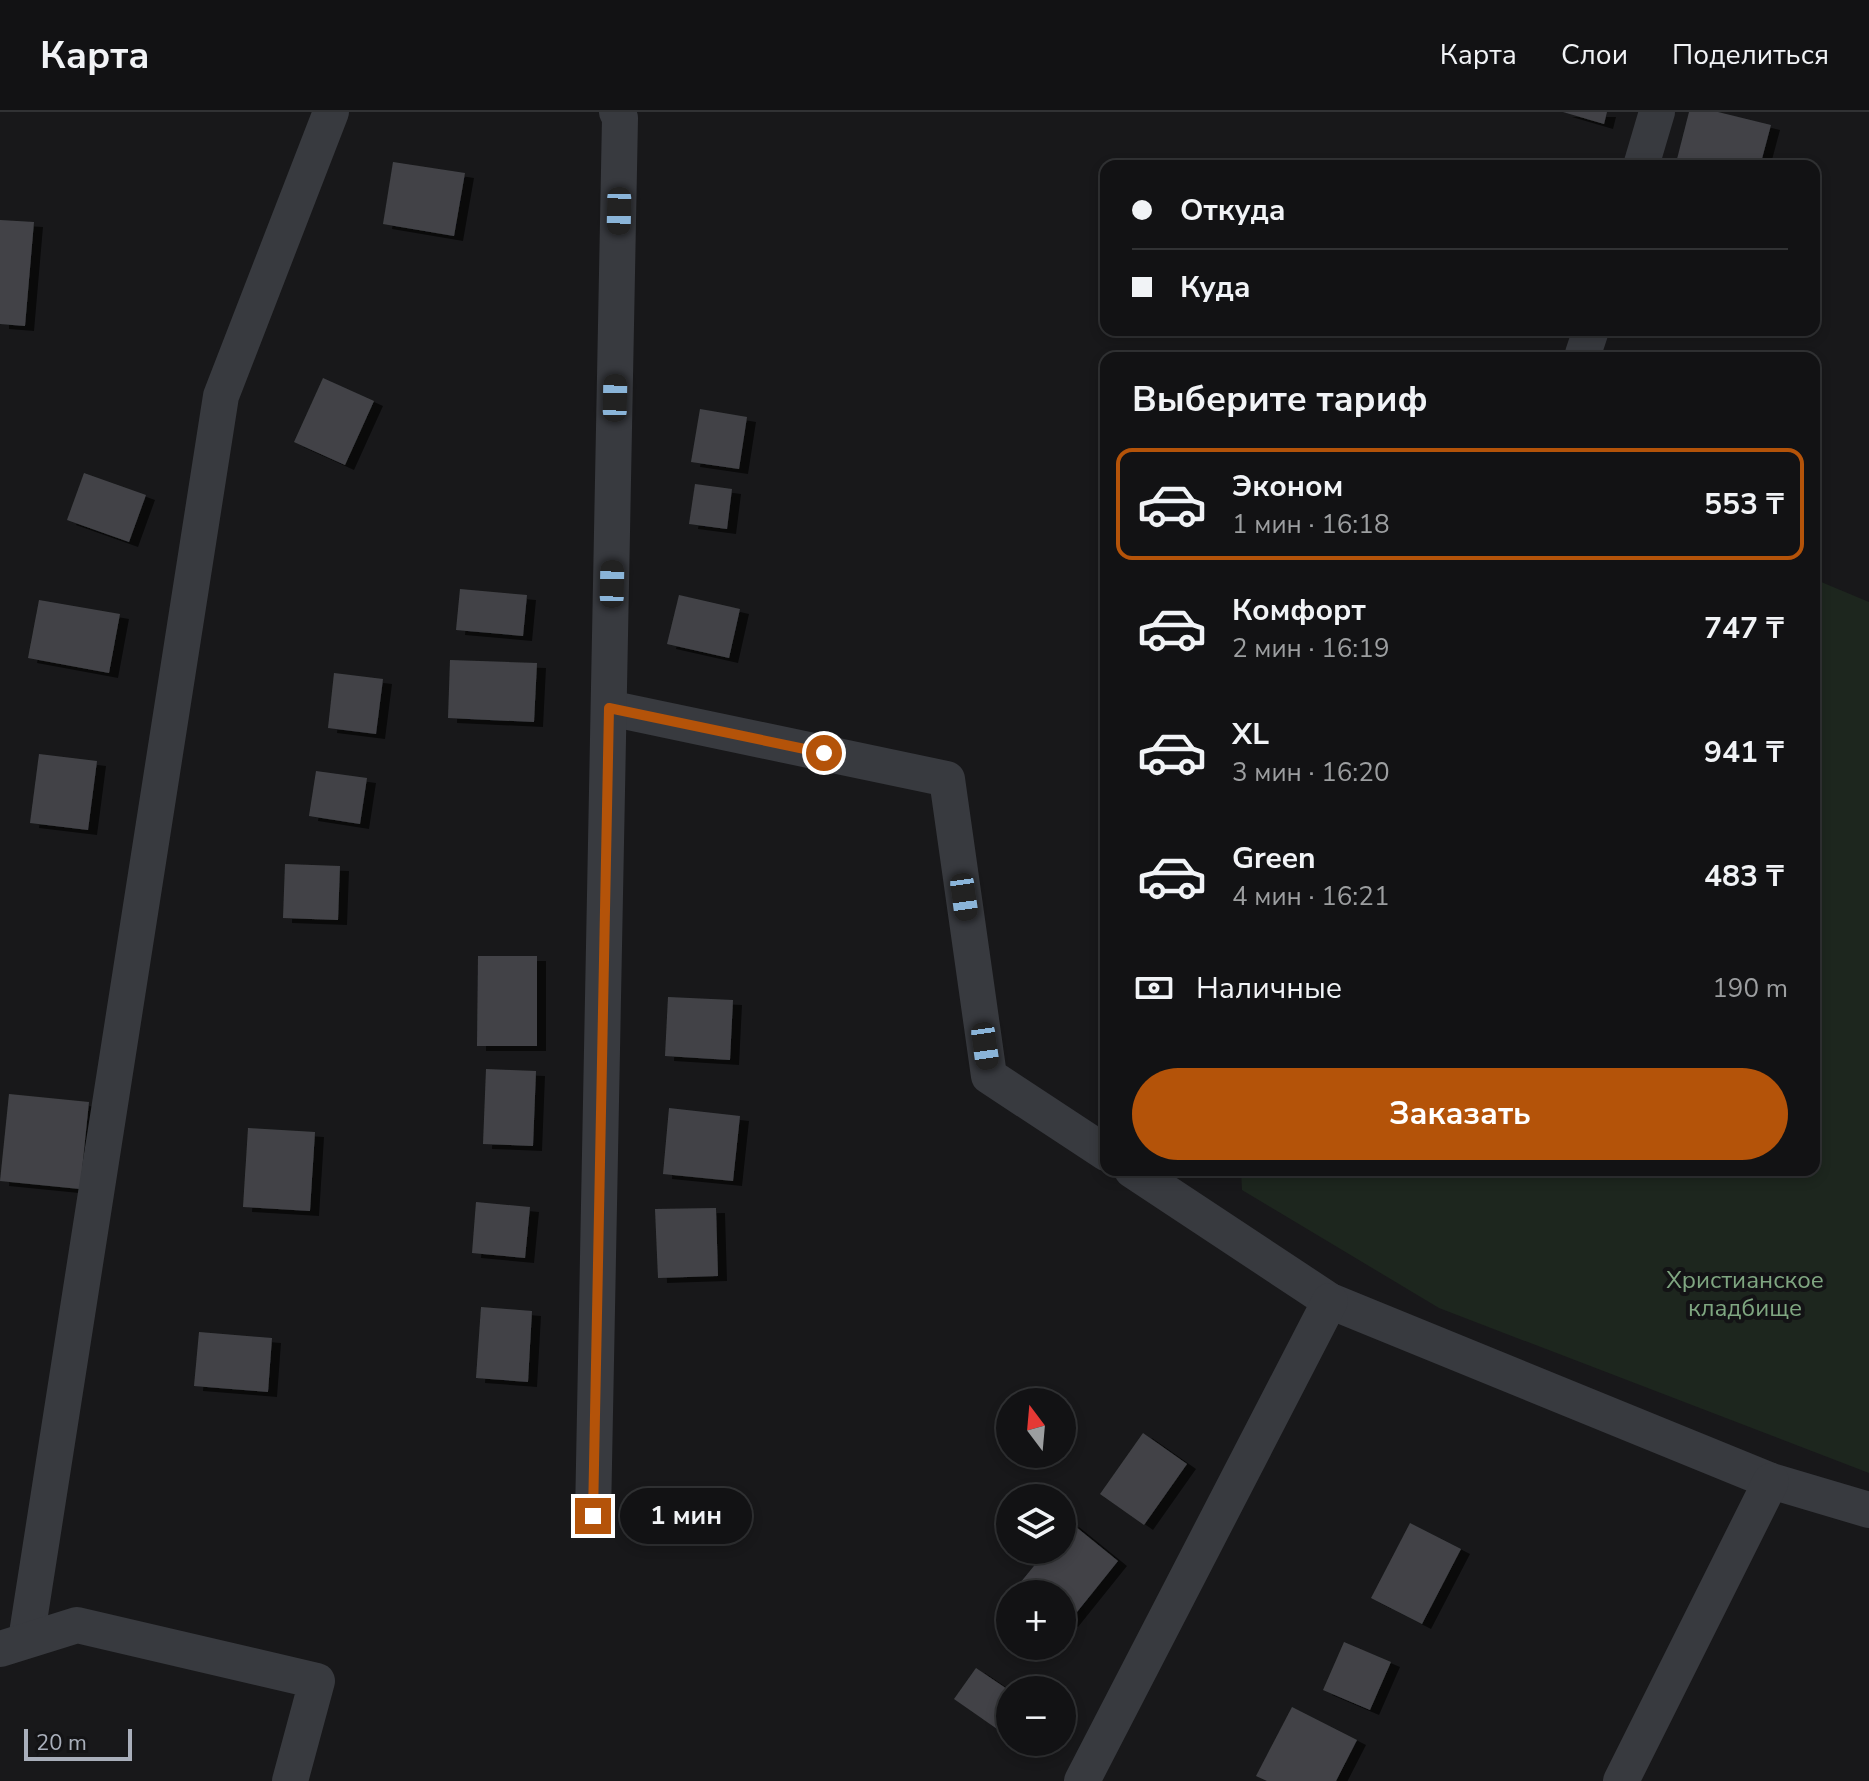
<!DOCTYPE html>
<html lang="ru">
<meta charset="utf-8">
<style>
body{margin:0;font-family:"Nunito Sans",sans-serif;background:#1f2022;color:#f1f3f6;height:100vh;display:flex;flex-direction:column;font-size:30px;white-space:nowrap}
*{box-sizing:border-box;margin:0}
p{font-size:26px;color:#9c9ea0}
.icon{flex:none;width:44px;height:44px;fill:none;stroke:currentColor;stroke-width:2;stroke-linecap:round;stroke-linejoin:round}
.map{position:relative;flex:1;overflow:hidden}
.drawer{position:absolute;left:1100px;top:240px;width:720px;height:824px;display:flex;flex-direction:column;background:#121214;border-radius:16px;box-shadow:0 4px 12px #0003,0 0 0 2px #313234}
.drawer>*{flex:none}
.guide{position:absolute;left:1100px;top:48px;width:720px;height:176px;border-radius:16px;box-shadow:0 4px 12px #0003,0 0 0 2px #313234;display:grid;align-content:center;height:176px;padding:0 32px;background:#121214}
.needle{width:52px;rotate:344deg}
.fabs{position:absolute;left:996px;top:1276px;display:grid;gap:16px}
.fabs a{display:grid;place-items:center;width:80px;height:80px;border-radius:50%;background:#121214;box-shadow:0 4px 12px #0003,0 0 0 2px #313234;font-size:40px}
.scale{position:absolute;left:24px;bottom:20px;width:108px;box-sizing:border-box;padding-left:8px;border:4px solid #a9afbb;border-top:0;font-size:22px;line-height:28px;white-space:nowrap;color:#a9afbb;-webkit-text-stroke:6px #131315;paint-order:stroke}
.end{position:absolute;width:36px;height:36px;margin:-18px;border:10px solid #b45309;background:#fff;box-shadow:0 0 0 4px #fff}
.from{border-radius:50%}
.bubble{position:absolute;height:56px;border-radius:28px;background:#121214;box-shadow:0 4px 12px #0003,0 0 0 2px #313234;font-size:26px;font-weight:700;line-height:56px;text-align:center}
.car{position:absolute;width:24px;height:48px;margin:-24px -12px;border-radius:10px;box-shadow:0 0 6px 2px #0007;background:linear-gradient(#222 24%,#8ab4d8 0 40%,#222 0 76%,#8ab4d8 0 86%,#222 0)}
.guide b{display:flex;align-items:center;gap:28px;height:76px;font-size:30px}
.guide b+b{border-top:2px solid #313234}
.guide i{width:20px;height:20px;background:#f1f3f6}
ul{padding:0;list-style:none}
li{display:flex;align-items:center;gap:24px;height:112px;margin:0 16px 12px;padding:0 16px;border:4px solid transparent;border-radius:16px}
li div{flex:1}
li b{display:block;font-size:30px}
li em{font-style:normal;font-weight:700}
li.selected{border-color:#b45309}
li>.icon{width:72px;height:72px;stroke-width:1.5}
h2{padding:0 32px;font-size:36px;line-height:96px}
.pay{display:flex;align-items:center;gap:20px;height:88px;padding:0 32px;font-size:30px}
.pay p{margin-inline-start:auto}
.action{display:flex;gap:16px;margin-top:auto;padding:16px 32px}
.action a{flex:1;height:92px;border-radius:48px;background:#b45309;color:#fff;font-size:32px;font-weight:700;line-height:92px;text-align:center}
header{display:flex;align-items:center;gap:48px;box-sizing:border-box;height:112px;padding:0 40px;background:#121214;border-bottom:2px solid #313234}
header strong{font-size:38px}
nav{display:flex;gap:44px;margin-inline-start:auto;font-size:28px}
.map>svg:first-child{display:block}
.green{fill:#1d261e}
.building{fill:#424347;filter:url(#shadow)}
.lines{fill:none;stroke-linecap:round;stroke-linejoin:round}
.street{stroke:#383a3f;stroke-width:36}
.route{stroke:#b45309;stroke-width:10}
.labels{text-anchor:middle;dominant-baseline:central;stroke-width:8;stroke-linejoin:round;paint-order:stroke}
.park-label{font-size:24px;fill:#7fa681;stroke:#131315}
</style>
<header>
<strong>Карта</strong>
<nav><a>Карта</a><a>Слои</a><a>Поделиться</a></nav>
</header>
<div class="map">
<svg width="1869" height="1669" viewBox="0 0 1869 1669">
<defs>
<filter id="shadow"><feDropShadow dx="9" dy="5" stdDeviation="0" flood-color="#0009"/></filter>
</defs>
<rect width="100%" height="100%" fill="#18181a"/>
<!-- green -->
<path class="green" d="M1814 467 1869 490V1361L1439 1196 1242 1078 1241 1058H1814Z"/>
<!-- building -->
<g class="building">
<path d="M1563 0H1607L1604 12Z"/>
<path d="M1689 0H1718L1771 13 1760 54H1690L1676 51Z"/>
<path d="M393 50 465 61 454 124 383 112Z"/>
<path d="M0 108 34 110 25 214 0 212Z"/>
<path d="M323 266 374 289 345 353 294 330Z"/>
<path d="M700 297 747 305 739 357 691 350Z"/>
<path d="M84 361 146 383 129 430 67 408Z"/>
<path d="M695 372 732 377 727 417 689 412Z"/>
<path d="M460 477 527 483 523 524 456 518Z"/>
<path d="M679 483 740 497 729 546 667 532Z"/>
<path d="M39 488 120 502 109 561 28 546Z"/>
<path d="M450 548 537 551 534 610 448 606Z"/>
<path d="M334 561 383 567 376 622 328 616Z"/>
<path d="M39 642 97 649 88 718 30 711Z"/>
<path d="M316 659 367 666 360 712 309 704Z"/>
<path d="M285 752 340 754 338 808 283 806Z"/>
<path d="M478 844H537V934H477Z"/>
<path d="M668 885 733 888 730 948 665 944Z"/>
<path d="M486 957 536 959 533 1034 483 1032Z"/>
<path d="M9 982 89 990 80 1077 0 1069Z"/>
<path d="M669 996 740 1004 733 1069 663 1062Z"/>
<path d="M248 1016 315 1020 310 1099 243 1095Z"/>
<path d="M476 1090 530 1095 525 1146 472 1141Z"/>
<path d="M716 1096 718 1164 658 1166 655 1097Z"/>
<path d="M481 1195 532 1199 528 1270 476 1266Z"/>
<path d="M199 1220 272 1226 268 1280 194 1274Z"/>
<path d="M1143 1321 1187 1352 1144 1413 1100 1382Z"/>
<path d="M1070 1410 1118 1449 1069 1510 1062 1505V1482H1034L1020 1471 1047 1438H1062V1419Z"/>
<path d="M1410 1411 1461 1437 1422 1512 1371 1486Z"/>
<path d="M1344 1530 1391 1550 1370 1598 1323 1578Z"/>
<path d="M976 1556 1010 1579V1626L954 1587Z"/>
<path d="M1292 1595 1357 1628 1336 1669H1267L1256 1664Z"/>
</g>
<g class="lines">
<!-- street -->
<g class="street">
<path d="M1641 54 1657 0"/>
<path d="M1583 242 1591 218"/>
<path d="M609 596 947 667 989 964 1106 1041"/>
<path d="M1132 1058 1330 1189 1771 1369 1869 1398"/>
<path d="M593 1404 620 6 617 0"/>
<path d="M26 1528 221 284 331 0"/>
<path d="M0 1537 77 1513 317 1569 290 1669"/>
<path d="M1082 1669 1330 1189"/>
<path d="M1621 1669 1771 1369"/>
</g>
</g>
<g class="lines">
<!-- route -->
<path class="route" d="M593 1404 609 596 824 641"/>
</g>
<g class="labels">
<!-- park labels -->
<g class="park-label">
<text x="1745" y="1168">Христианское<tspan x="1745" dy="28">кладбище</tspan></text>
</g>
</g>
</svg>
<div class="fabs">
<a><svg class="needle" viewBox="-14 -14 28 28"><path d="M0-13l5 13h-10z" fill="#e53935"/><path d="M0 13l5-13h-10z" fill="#9c9ea0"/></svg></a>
<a><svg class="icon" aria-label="layers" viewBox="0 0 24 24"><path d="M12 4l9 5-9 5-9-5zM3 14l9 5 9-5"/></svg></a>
<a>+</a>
<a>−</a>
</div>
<div class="scale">20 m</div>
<i class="end from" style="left:824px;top:641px"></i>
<i class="end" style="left:593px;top:1404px"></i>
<div class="bubble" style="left:620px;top:1376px;width:132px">1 мин</div>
<i class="car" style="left:619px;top:99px;rotate:181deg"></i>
<i class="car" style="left:615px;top:286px;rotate:1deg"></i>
<i class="car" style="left:612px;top:472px;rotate:1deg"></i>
<i class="car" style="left:964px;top:785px;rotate:172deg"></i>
<i class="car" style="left:985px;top:934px;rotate:172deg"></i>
<div class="guide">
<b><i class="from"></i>Откуда</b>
<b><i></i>Куда</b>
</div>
<section class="drawer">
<h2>Выберите тариф</h2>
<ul>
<li class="selected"><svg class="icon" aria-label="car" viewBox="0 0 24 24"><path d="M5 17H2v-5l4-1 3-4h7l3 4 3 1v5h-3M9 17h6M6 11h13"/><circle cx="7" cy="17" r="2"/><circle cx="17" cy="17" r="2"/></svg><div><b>Эконом</b><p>1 мин · 16:18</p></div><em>553 ₸</em></li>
<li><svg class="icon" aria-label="car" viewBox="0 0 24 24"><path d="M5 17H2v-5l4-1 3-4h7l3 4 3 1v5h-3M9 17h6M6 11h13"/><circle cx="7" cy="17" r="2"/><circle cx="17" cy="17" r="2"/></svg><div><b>Комфорт</b><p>2 мин · 16:19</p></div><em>747 ₸</em></li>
<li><svg class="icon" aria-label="car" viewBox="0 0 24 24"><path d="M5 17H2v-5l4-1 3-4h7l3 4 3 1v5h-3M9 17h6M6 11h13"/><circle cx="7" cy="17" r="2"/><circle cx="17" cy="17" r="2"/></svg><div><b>XL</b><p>3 мин · 16:20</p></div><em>941 ₸</em></li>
<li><svg class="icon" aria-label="car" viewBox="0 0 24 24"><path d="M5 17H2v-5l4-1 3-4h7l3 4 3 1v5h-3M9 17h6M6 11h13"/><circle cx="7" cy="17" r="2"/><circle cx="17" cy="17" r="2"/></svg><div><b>Green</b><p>4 мин · 16:21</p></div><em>483 ₸</em></li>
</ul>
<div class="pay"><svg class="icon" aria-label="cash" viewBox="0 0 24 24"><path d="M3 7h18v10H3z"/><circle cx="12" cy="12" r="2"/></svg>Наличные<p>190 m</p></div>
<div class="action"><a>Заказать</a></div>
</section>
</div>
